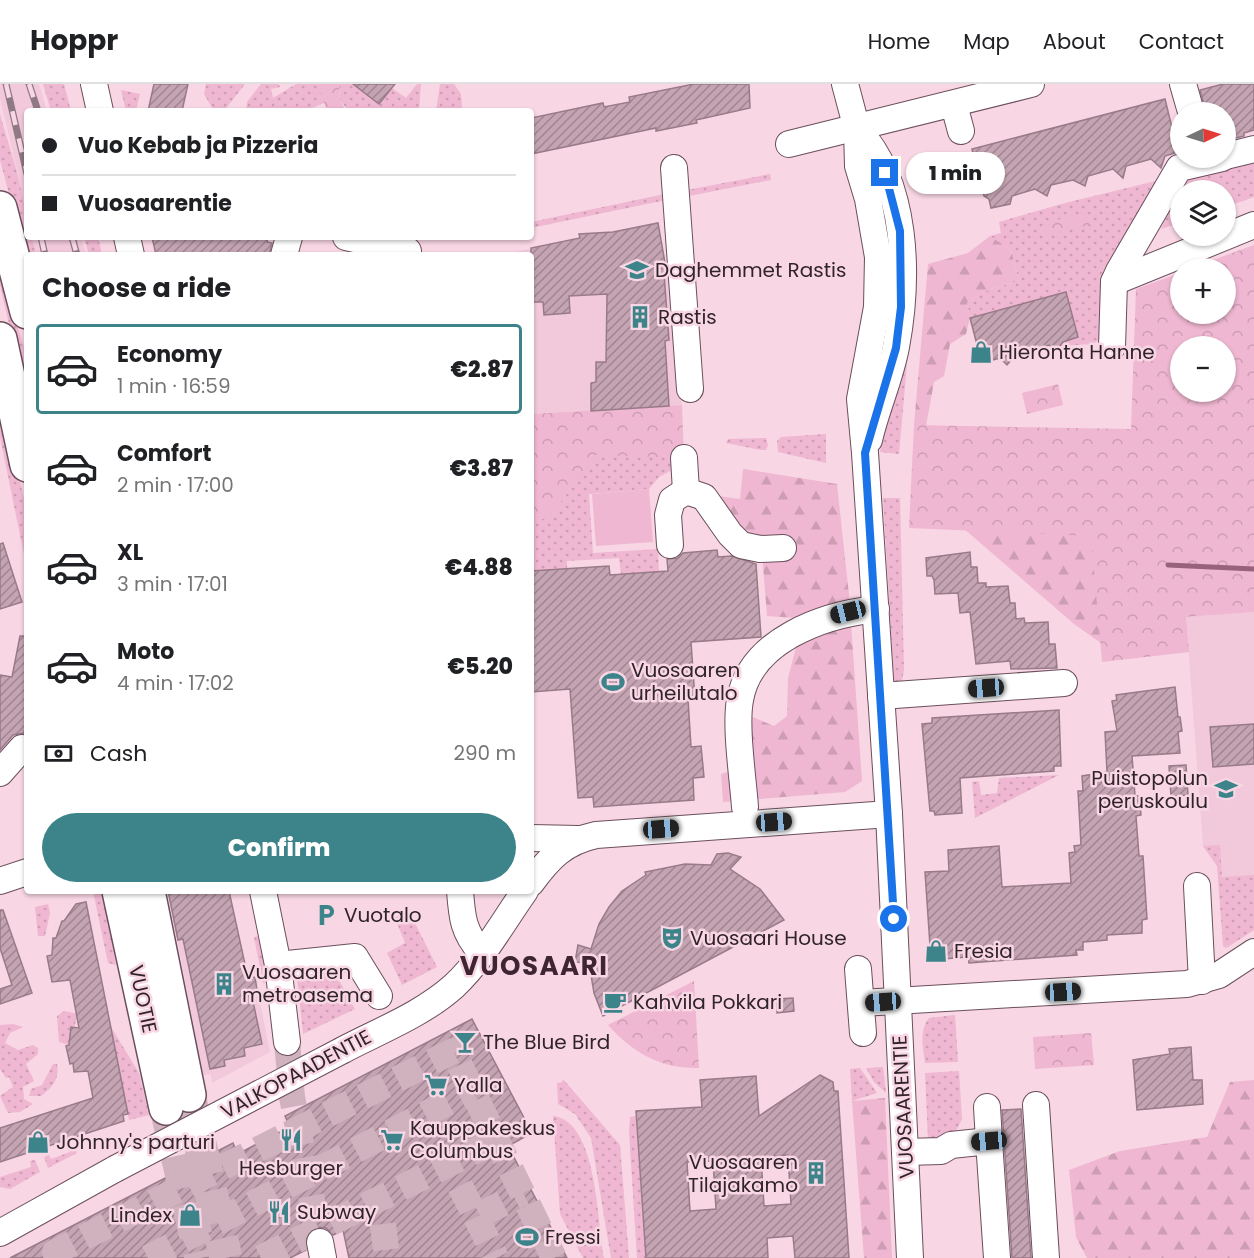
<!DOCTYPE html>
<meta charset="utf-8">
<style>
body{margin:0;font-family:Poppins,sans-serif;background:#f6f6f6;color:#202124;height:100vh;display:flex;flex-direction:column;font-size:22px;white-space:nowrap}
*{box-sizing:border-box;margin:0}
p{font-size:20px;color:#757577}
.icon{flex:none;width:33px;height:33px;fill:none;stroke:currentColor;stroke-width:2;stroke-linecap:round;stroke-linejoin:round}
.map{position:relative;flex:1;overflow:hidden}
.drawer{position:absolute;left:24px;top:168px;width:510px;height:642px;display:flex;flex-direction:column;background:#fff;border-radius:6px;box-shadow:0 2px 4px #0004}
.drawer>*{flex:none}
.top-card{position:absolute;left:24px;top:24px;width:510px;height:132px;border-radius:6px;box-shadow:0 2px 4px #0004;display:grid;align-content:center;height:132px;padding:0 18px;background:#fff}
.needle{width:39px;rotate:86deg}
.buttons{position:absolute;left:1170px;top:18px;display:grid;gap:12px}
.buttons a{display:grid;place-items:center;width:66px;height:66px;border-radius:50%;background:#fff;box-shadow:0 2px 4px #0004;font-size:30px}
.end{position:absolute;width:27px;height:27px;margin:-14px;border:8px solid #1a73e8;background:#fff;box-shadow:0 0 0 3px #fff}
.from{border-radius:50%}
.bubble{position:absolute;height:42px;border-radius:21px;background:#fff;box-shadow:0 2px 4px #0004;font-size:20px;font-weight:800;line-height:42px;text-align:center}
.car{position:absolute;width:18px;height:36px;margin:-18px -9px;border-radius:8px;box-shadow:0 0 4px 2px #0007;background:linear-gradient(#222 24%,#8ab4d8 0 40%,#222 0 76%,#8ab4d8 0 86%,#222 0)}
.top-card b{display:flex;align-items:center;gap:21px;height:57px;font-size:22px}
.top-card b+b{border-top:2px solid #e0e0e0}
.top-card i{width:15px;height:15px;background:#202124}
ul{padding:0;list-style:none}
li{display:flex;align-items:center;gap:18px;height:90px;margin:0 12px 9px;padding:0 6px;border:3px solid transparent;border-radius:6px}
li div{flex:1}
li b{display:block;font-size:22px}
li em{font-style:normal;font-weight:800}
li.selected{border-color:#3c848a}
li>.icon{width:54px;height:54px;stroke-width:1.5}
h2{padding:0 18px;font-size:27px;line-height:72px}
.pay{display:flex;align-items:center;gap:15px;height:66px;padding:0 18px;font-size:22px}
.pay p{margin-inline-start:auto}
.button{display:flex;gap:12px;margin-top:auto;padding:12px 18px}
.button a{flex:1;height:69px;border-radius:36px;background:#3c848a;color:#fff;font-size:24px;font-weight:800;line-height:69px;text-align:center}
header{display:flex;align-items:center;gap:36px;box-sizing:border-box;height:84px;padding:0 30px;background:#fff;border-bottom:2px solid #e0e0e0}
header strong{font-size:28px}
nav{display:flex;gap:33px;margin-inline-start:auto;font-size:21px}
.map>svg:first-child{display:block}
.built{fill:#f2c9db}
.grass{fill:url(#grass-dots)}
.forest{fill:url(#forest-firs)}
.park{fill:url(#park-crowns);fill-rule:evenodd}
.garden{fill:#efb7d1}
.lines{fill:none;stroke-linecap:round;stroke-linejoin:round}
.stream{stroke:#98627c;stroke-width:5}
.building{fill:url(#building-hatch);stroke:#997a88;stroke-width:1.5;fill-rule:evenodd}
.minor-tunnel{stroke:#d0b2bf;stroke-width:26;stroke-dasharray:26 13;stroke-linecap:butt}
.major-tunnel{stroke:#d0b2bf;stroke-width:33;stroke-dasharray:33 16;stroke-linecap:butt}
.minor-casing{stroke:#6b4f5c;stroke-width:28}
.major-casing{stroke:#6b4f5c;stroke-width:36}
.minor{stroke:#fff;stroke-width:26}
.major{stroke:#fff;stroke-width:33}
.rail-casing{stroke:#8f7982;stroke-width:7}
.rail{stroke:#f8d6e4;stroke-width:4.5;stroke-dasharray:14;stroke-linecap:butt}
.minor-bridge-casing{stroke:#6b4f5c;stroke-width:28;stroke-linecap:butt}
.minor-bridge{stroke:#fff;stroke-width:26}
.route{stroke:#1a73e8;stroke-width:8}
.labels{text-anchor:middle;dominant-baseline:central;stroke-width:5;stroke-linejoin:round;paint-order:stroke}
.poi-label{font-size:20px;fill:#302429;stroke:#f8d6e4;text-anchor:start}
.street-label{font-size:20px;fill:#302429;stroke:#f8d6e4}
.district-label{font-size:26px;font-weight:bold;letter-spacing:1.5px;fill:#3e2531;stroke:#f8d6e4}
</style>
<header>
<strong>Hoppr</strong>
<nav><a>Home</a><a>Map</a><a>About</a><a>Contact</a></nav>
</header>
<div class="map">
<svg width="1254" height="1174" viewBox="0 0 1254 1174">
<defs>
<pattern id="grass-dots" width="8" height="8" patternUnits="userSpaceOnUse" patternTransform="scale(1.5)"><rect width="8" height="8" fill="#efb7d1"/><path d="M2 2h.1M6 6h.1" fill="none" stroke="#cd9db3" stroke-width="1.8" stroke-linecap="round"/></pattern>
<pattern id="forest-firs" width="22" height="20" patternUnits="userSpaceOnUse" patternTransform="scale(1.5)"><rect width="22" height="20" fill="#efb7d1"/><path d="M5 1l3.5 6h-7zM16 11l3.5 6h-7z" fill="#cd9db3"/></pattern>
<pattern id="park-crowns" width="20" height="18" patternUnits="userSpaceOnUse" patternTransform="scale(1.5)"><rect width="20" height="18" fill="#efb7d1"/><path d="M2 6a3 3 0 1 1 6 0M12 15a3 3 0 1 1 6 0" fill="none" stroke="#cd9db3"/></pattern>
<pattern id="building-hatch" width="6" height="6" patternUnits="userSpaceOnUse" patternTransform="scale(1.5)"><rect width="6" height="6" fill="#c4a4b2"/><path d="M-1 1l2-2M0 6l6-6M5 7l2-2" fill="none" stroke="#a08591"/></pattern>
</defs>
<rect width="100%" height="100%" fill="#f8d6e4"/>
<!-- built -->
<g class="built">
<path d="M0 0H39L47 27H27V129L0 14Z"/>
<path d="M658 139 668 190 682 321 531 330V171H499L580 155 579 150H603Z"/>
<path d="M32 153H81L86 171H36Z"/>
<path d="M1254 528V846L1226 864 1220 762H1203L1186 533Z"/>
<path d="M168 807H229L248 894 255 893 270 968 212 999 211 990 203 991Z"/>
</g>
<!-- grass -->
<g class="grass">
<path d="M43 0H64L71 27H51Z"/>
<path d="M206 0H245L224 27H214L204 10Z"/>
<path d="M261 0H279L280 3 271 5 273 14 296 0H317L326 18 305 27H246L247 18Z"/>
<path d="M339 0H362L359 4 379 20 392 4 406 14 417 0H421L419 27H349L340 17Z"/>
<path d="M440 0H454L461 10 462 23 459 27H436Z"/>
<path d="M121 6 140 10 136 27H126Z"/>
<path d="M0 30C11 71 27 109 27 153H32L36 171H27V178L0 76Z"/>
<path d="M1254 73V113L1226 123V106H1180V139L1161 145 1186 91Z"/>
<path d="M770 90 771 96 689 112 687 106Z"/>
<path d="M1164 95 1100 255 1093 260 1061 262 1059 258 1078 253 1066 208 970 234 967 218 990 205 1019 197 1011 166 990 152 1001 149 999 138 1065 119Z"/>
<path d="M665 110 666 116 531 144V138Z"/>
<path d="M84 153H98L102 171H89Z"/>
<path d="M0 188 27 272V318L0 201Z"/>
<path d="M900 280H907L899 370 880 368Z"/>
<path d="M0 300 27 430V485L0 353Z"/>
<path d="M826 350V379L778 368 777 357 781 353Z"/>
<path d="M766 354 768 361 766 366H761L726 359 728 355Z"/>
<path d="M677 364 674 385 659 393 649 405 589 410 593 469 658 465 659 488 621 490 619 474 567 477V485L531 487V423L561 373Z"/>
<path d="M883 414H900L904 586 902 597 894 600Z"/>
<path d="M1059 691 975 734 972 698 979 697 981 711 997 709 999 694Z"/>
<path d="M1220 761 1222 793 1254 791V846L1226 864 1223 862 1217 782 1203 762Z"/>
<path d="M93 807 100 808C114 830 111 856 116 881L108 879Z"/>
<path d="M48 820 50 829 45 852H38L35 823Z"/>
<path d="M403 829 413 835 437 883 402 901 387 869 405 859 395 834Z"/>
<path d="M257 852 262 858 269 898 263 899 254 853Z"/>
<path d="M328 889 340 898 355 925 303 950 297 893 299 890Z"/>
<path d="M64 927 78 930 74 944H71L69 961 59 958 57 932Z"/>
<path d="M955 931 958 978 925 979C923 963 919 947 929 934Z"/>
<path d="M13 940 23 943 10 949 5 959 18 966 33 961 38 964V970L26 980 34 997 23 1003 24 1015 33 1020 20 1028 8 1029 0 1012 13 1003 9 993 6 994 0 985V941Z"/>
<path d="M111 943 139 989 149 1031 129 1036Z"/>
<path d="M53 980H57C60 995 52 1004 41 1012H29L31 1005 42 1001Z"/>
<path d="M883 983 886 1009 874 998 866 984Z"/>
<path d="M860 984 877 1009 852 1017 850 985Z"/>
<path d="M959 987 962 1035 952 1055 928 1056 925 989Z"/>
<path d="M563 995 620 1061 629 1174H611L591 1054 575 1030 558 1020 557 999 562 998Z"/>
<path d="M553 1032C598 1037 597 1139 604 1174H583L560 1130Z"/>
<path d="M636 1032 646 1174H637L629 1048 630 1033Z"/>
<path d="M74 1063 77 1069 48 1084 44 1073 49 1071 51 1075 70 1068 69 1064Z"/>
<path d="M35 1076 40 1088 10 1105 0 1103V1093L31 1083 30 1077Z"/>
</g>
<!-- forest -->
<g class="forest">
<path d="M990 152 1011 166 1019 197 990 205 967 218 970 234 966 250 950 260 944 292 934 298 926 342 914 341 928 180 968 169Z"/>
<path d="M743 385 837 400 849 511 862 697 845 708 723 718 721 690 735 686 750 632 774 642 787 632 788 594 799 552 797 534 767 532 761 456 742 451 711 411 740 415Z"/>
<path d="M941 425 1126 457 1101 559 1074 540Z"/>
<path d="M1254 996V1174H1087L1076 1153 1069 1086 1120 1067 1207 1053 1230 998Z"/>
<path d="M885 1014 892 1174H864L852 1017Z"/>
</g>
<!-- park -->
<g class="park">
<path d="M317 0H339L340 17 346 27H327Z"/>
<path d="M1087 129 1089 141 1046 151 1043 139Z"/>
<path d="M1254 161V528L1186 533 1189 568 1102 578 1091 452 909 444 914 341 1131 345 1136 205 1180 189V230H1226V184H1191ZM1226 262V308H1180V262Z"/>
<path d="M1058 300 1063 321 1027 330 1022 309Z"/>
<path d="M682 321 684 374 596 371 549 434 537 436 531 447V330Z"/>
<path d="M694 897 699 984C661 985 633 969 608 941Z"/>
<path d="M1091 949 1094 981 1035 985 1033 953Z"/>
</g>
<!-- garden -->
<path class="garden" d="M649 405 653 458 596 462 592 410Z"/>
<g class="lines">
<!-- stream -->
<path class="stream" d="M1168 481 1254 485"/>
</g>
<!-- building -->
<g class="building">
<path d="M154 0H188L182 27H148Z"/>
<path d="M353 0H395L379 20Z"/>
<path d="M694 0H749L750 24 696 36 697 39 656 47V44L531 70V34L603 19 604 23 630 18 629 13Z"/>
<path d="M1223 0H1254V46L1244 49V52L1232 55 1226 48V28H1206L1200 6Z"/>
<path d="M1165 15 1178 68 1165 72 1161 84 1151 75 1126 82 1123 94 1113 85 1088 92 1085 102 1073 96 1051 101 1047 112 1035 105 1012 112 1010 120 991 124 989 115 984 112 972 65Z"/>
<path d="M658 139 667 190H664L669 256 665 257 669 322 591 327V299L596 298V278H606L607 210 569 212 570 229 544 231 543 218H531V164L580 154 579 150 613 148Z"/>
<path d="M152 153H268L267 158 272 159 269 171H156Z"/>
<path d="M1066 208 1078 253 1063 258 1056 267 1049 261 1015 271 1007 281 1000 274 986 278 980 272 970 234Z"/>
<path d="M3 459 22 518 0 525V460Z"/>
<path d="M717 466 718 473 732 472 756 480 761 553 691 558 695 615H688L691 663 701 662 704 693 693 694 694 716 594 723 593 713 578 714 570 605 531 608V487L609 482 610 491 668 487 667 475 678 474 683 469Z"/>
<path d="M970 468 971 483H977L978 499H986V503L1008 502 1010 519H1015L1016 535 1024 534 1025 539 1048 538 1049 560H1055L1057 584 1011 585 1010 577 976 580 970 528 960 529 958 509 935 510 934 496 932 492H927L926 474Z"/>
<path d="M20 552H27V632L24 649 13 651 0 666V591L12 593Z"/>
<path d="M1175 603 1178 633H1180L1182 647 1178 648 1180 669 1132 672 1135 712H1139L1141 731 1136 732 1139 772H1143L1147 835 1142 836V849L1107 851V856L1083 858V866H1076L1077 871 969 879 968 873 931 876 925 788 949 787 948 766 999 762 1002 803 1071 799 1069 769 1075 768 1074 762 1081 761 1078 707H1083L1082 692 1107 688 1105 648 1117 647 1112 617 1117 616 1116 611Z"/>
<path d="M1059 626 1061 682H1054V687L960 694 962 729 935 731 934 727H930L922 640 932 639V634Z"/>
<path d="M1254 640V680L1213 683 1210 643Z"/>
<path d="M1186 681 1188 711 1171 712 1169 682Z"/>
<path d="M728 769 741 773 730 785 760 805 784 836 603 932 594 909 589 879 575 878 578 861 591 865 599 840 609 823 622 807 646 791 645 788 685 780 711 781 717 770Z"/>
<path d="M168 807H229L248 894 255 893 257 906 251 908 262 960 244 964 245 972 224 976 225 982 210 985 183 855 178 856Z"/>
<path d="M86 818 128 1030 123 1031 124 1037 0 1078V1044L93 1014 88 987 74 988 73 979 70 980 66 962 69 961 71 943 79 944 70 896 52 898 47 872 52 871 53 854H56L62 837H64L76 820Z"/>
<path d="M0 826H3L32 909 0 920V905L12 901 0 864Z"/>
<path d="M793 914 794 927 777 929V915Z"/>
<path d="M472 935 532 1049 508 1062 567 1174H349L343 1146 333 1151 326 1144 318 1143 306 1152V1166L290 1174H10L233 1059 238 1070 270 1053 290 1043 285 1032Z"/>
<path d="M1191 963 1193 996H1202L1203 1020 1137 1026 1133 976 1170 970 1169 965Z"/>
<path d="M820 991 833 998 834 1007H838L849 1174H795L793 1152 767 1154 768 1174H646L636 1027 702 1023 700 996 756 992 759 1032ZM788 1071 791 1120 764 1122 761 1073ZM713 1077 716 1125 690 1127 687 1078Z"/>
<path d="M1021 1025 1031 1174H1012L1004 1056 1002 1026Z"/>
</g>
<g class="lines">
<!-- minor-tunnel -->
<g class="minor-tunnel">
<path d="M287 958 292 1013 320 1158"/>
<path d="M460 1102 476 1133 523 1109"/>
<path d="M476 1133 496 1174"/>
<path d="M383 1140 387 1174"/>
<path d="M58 1174 55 1168 453 967 554 1174"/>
<path d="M148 1174 472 1006"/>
<path d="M261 1174 497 1056"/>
</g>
<!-- major-tunnel -->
<g class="major-tunnel">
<path d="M189 1011 226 1174"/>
<path d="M166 1024 201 1174"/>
</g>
<!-- minor casing -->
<g class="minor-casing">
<g id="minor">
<path d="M94 0 100 27"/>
<path d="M845 0 857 45 858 82 868 115 878 173 877 223 860 315 865 369 889 730 910 1174"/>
<path d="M1183 0 1191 28"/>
<path d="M954 21 961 47"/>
<path d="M857 45C908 99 909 193 896 263 890 295 876 325 869 356"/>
<path d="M789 60 1031 0"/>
<path d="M1226 72 1254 65"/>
<path d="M674 84 690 305"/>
<path d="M127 153 131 171"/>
<path d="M346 153 408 167"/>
<path d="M284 171 289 153"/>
<path d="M1114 198 1254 141"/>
<path d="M1112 263 1114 198 1119 187 1179 84 1222 74"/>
<path d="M684 374 686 407"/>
<path d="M670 461 668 431 672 416 686 407 704 413 730 450 741 461 760 465 783 464"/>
<path d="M881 612 1064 599"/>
<path d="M0 689 22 664"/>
<path d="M745 723C743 695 735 642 740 616 750 556 823 531 876 525"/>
<path d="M531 754 578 755"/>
<path d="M0 797 27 788"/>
<path d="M531 799C549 774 564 758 596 751L889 730"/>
<path d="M1197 802 1202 897"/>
<path d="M263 807 278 881 287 958"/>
<path d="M460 807C462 833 463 848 481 868"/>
<path d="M278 881 355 873 379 912"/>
<path d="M858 885 863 949"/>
<path d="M861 919 1187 900 1219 891 1254 868"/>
<path d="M343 966C379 947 423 930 454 902 482 876 503 838 525 807"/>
<path d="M1036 1021 1046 1174"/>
<path d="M987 1023 989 1057"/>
<path d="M905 1068 941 1067 951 1061 989 1057 997 1174"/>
<path d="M0 1149 115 1085"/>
<path d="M320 1158 323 1174"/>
</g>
</g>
<!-- major casing -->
<g class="major-casing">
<g id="major">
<path d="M0 124 27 228"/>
<path d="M0 255 27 381"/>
<path d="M119 807 166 1024"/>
<path d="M148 807 189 1011"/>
</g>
</g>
<!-- minor -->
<use href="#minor" class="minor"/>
<!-- major -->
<use href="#major" class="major"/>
<!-- rail casing -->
<g class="rail-casing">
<g id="rail">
<path d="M6 0 27 90"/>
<path d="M29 0 38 27"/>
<path d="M41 153 45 171"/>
<path d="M72 153 77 171"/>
</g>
</g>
<!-- rail -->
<use href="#rail" class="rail"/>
<!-- minor-bridge casing -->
<g class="minor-bridge-casing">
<path id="minor-bridge" d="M115 1085 343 966"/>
</g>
<!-- minor-bridge -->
<use href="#minor-bridge" class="minor-bridge"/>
</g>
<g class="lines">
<!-- route -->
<path class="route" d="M885 89 900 147 901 223 896 264 865 369 894 835"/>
</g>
<!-- icons -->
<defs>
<g id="school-bare" transform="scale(1.8)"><path d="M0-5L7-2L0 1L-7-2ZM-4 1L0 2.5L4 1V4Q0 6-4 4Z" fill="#3c848a" stroke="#f8d6e4" stroke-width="2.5" paint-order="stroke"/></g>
<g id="building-bare" transform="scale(1.8)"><path d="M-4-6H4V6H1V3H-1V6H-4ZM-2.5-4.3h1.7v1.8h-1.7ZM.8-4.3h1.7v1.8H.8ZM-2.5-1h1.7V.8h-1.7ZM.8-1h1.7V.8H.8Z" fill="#3c848a" stroke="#f8d6e4" stroke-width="2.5" paint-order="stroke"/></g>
<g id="shop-bare" transform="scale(1.8)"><path d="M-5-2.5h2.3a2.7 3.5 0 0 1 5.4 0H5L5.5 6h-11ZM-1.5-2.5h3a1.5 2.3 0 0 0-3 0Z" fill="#3c848a" stroke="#f8d6e4" stroke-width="2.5" paint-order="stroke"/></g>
<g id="stadium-bare" transform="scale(1.8)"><path d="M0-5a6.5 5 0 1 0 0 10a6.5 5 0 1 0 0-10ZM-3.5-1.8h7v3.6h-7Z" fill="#3c848a" stroke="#f8d6e4" stroke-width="2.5" paint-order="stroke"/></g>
<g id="parking-bare" transform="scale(1.8)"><path d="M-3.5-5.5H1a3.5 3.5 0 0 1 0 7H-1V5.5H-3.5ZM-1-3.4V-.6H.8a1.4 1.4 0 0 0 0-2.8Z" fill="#3c848a" stroke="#f8d6e4" stroke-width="2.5" paint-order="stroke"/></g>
<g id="theatre-bare" transform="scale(1.8)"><path d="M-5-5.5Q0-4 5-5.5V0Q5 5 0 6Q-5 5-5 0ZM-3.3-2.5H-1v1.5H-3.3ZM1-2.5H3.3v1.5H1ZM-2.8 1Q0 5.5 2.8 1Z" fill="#3c848a" stroke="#f8d6e4" stroke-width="2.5" paint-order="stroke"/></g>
<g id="cafe-bare" transform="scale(1.8)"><path d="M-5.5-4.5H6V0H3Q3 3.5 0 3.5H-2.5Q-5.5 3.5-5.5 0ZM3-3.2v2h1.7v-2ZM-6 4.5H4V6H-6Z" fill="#3c848a" stroke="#f8d6e4" stroke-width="2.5" paint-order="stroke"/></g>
<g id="bar-bare" transform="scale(1.8)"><path d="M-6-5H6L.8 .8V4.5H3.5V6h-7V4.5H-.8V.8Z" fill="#3c848a" stroke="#f8d6e4" stroke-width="2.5" paint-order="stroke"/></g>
<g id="supermarket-bare" transform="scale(1.8)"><path d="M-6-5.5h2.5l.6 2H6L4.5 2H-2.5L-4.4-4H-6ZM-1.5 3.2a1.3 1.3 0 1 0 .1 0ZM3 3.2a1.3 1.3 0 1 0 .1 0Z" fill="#3c848a" stroke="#f8d6e4" stroke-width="2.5" paint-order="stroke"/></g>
<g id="restaurant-bare" transform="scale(1.8)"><path d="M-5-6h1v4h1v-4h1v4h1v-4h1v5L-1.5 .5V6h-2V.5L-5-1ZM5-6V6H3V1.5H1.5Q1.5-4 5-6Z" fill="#3c848a" stroke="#f8d6e4" stroke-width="2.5" paint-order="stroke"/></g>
</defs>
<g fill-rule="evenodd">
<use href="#school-bare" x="637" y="186"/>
<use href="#building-bare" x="640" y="233"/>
<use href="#shop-bare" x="981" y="268"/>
<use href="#stadium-bare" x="613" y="598"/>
<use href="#school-bare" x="1226" y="705"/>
<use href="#parking-bare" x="326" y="831"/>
<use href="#theatre-bare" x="672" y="854"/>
<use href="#shop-bare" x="936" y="867"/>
<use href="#building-bare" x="224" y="900"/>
<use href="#cafe-bare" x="615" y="918"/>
<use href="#bar-bare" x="465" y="958"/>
<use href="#supermarket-bare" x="436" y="1001"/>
<use href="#restaurant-bare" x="291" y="1056"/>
<use href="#supermarket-bare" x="392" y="1056"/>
<use href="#shop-bare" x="38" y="1058"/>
<use href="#building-bare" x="816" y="1089"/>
<use href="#restaurant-bare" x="279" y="1128"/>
<use href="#shop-bare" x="190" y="1131"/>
<use href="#stadium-bare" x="527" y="1153"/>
</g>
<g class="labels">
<!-- poi labels -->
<g class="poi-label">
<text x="655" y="186">Daghemmet Rastis</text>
<text x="658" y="233">Rastis</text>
<text x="999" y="268">Hieronta Hanne</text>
<text x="631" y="586">Vuosaaren<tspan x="631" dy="23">urheilutalo</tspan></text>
<text x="1208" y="694" text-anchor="end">Puistopolun<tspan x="1208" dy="23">peruskoulu</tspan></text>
<text x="344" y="831">Vuotalo</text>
<text x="690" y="854">Vuosaari House</text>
<text x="954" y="867">Fresia</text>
<text x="242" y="888">Vuosaaren<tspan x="242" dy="23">metroasema</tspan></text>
<text x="633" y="918">Kahvila Pokkari</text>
<text x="483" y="958">The Blue Bird</text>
<text x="454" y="1001">Yalla</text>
<text x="410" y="1044">Kauppakeskus<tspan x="410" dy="23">Columbus</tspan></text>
<text x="56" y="1058">Johnny's parturi</text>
<text x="798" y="1078" text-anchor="end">Vuosaaren<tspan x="798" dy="23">Tilajakamo</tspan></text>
<text x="291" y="1084" text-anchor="middle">Hesburger</text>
<text x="297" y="1128">Subway</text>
<text x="172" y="1131" text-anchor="end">Lindex</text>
<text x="545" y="1153">Fressi</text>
</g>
<!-- street labels -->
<g class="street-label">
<text transform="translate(143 915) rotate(78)">VUOTIE</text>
<text transform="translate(296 990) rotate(-28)">VALKOPAADENTIE</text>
<text transform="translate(903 1023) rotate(-93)">VUOSAARENTIE</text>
</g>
<!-- district labels -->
<g class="district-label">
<text x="534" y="882">VUOSAARI</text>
</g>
</g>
</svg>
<div class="buttons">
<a><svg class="needle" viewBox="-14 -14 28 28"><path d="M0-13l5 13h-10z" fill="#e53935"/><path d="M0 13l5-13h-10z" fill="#757577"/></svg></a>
<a><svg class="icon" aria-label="layers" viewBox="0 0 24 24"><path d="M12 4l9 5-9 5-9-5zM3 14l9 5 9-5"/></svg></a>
<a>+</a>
<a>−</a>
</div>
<i class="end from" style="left:894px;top:835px"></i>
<i class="end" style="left:885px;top:89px"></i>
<div class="bubble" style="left:906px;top:68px;width:99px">1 min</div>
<i class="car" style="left:848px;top:528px;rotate:256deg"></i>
<i class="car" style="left:986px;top:604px;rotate:266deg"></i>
<i class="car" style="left:774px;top:738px;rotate:86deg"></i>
<i class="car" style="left:661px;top:745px;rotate:86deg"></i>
<i class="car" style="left:1063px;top:908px;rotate:87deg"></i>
<i class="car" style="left:883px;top:918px;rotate:266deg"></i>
<i class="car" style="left:989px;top:1057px;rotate:265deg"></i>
<div class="top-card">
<b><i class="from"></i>Vuo Kebab ja Pizzeria</b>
<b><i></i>Vuosaarentie</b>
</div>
<section class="drawer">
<h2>Choose a ride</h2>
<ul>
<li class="selected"><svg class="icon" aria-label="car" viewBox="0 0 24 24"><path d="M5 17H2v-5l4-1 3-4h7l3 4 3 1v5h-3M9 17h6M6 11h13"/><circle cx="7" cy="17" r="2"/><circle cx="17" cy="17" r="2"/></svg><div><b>Economy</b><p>1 min · 16:59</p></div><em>€2.87</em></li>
<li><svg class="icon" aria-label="car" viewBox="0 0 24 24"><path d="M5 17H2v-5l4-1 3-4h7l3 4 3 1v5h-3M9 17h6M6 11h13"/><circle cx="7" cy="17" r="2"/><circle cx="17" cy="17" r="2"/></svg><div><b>Comfort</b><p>2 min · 17:00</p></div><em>€3.87</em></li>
<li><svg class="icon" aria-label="car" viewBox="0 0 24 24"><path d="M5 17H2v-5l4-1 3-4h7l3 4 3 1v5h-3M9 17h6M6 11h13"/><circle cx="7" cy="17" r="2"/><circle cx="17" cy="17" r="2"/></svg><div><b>XL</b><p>3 min · 17:01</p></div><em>€4.88</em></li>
<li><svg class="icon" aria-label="car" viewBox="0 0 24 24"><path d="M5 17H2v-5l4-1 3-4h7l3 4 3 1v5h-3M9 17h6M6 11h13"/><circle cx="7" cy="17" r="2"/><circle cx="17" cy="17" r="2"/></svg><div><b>Moto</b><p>4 min · 17:02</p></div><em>€5.20</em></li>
</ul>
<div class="pay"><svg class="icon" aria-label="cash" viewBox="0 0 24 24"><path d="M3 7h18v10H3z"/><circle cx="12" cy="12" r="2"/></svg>Cash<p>290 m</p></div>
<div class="button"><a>Confirm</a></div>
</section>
</div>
